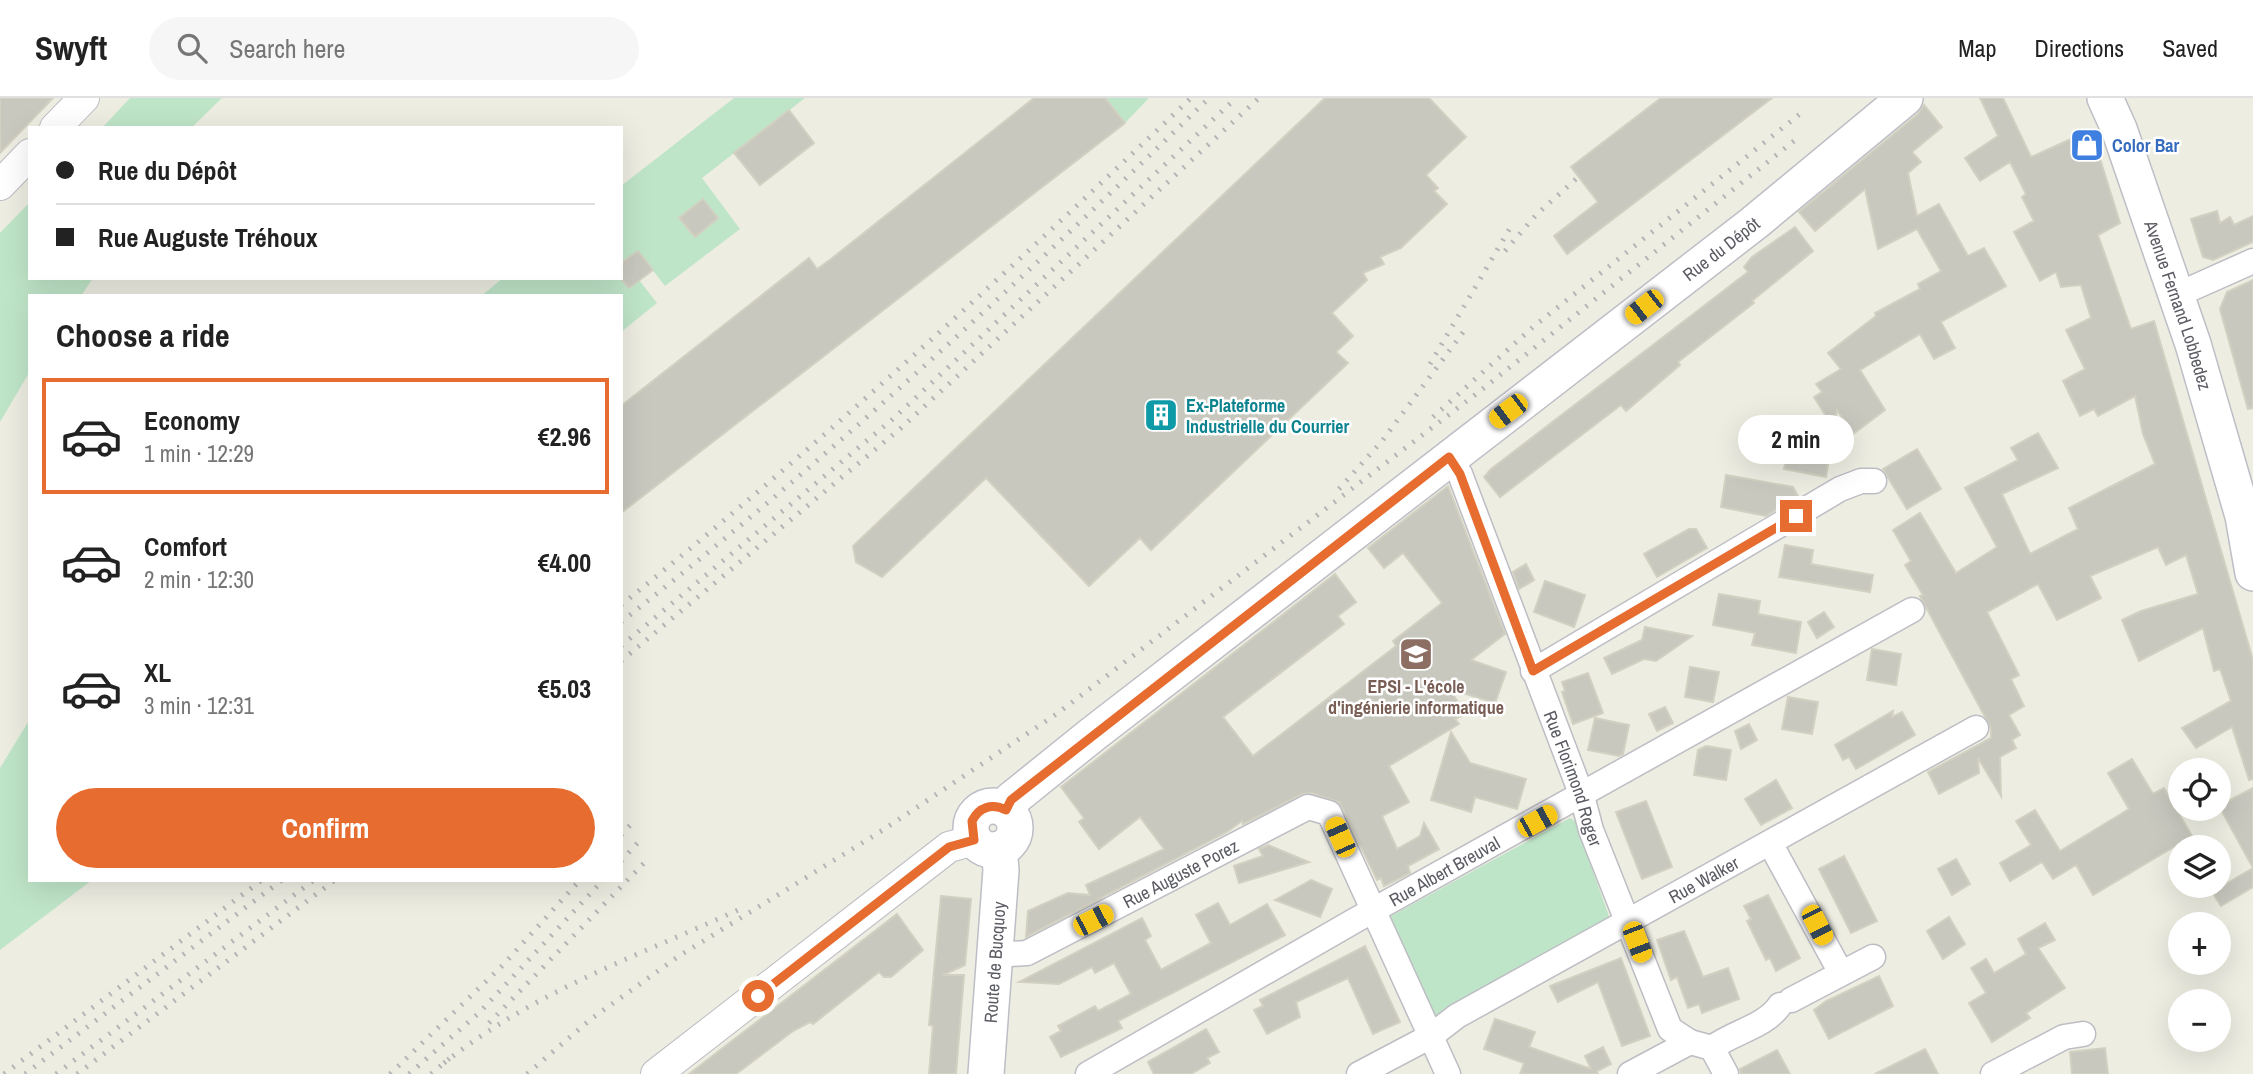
<!DOCTYPE html>
<meta charset="utf-8">
<style>
body{margin:0;font-family:"Archivo Narrow",sans-serif;background:#f6f6f6;color:#222;height:100vh;display:flex;flex-direction:column;font-size:26px;white-space:nowrap}
*{box-sizing:border-box;margin:0}
p{font-size:23px;color:#767676}
.icon{flex:none;width:38px;height:38px;fill:none;stroke:currentColor;stroke-width:2;stroke-linecap:round;stroke-linejoin:round}
.map{position:relative;flex:1;overflow:hidden}
.sheet{position:absolute;left:28px;top:196px;width:595px;height:588px;display:flex;flex-direction:column;background:#fff;border-radius:0px;box-shadow:0 7px 28px #0002}
.sheet>*{flex:none}
.top-card{position:absolute;left:28px;top:28px;width:595px;height:154px;border-radius:0px;box-shadow:0 7px 28px #0002;display:grid;align-content:center;height:154px;padding:0 28px;background:#fff}
.fabs{position:absolute;left:2168px;top:660px;display:grid;gap:14px}
.fabs a{display:grid;place-items:center;width:63px;height:63px;border-radius:50%;background:#fff;box-shadow:0 7px 28px #0002;font-size:35px}
.end{position:absolute;width:32px;height:32px;margin:-16px;border:9px solid #e66c2f;background:#fff;box-shadow:0 0 0 4px #fff}
.from{border-radius:50%}
.bubble{position:absolute;height:49px;border-radius:24px;background:#fff;box-shadow:0 7px 28px #0002;font-size:23px;font-weight:700;line-height:49px;text-align:center}
.car{position:absolute;width:21px;height:42px;margin:-21px -10px;border-radius:9px;box-shadow:0 0 5px 2px #0007;background:linear-gradient(#f5c518 24%,#345 0 40%,#f5c518 0 76%,#345 0 86%,#f5c518 0)}
.top-card b{display:flex;align-items:center;gap:24px;height:66px;font-size:26px}
.top-card b+b{border-top:2px solid #e0e0e0}
.top-card i{width:18px;height:18px;background:#222}
ul{padding:0;list-style:none}
li{display:flex;align-items:center;gap:21px;height:116px;margin:0 14px 10px;padding:0 14px;border:4px solid transparent;border-radius:0px}
li div{flex:1}
li b{display:block;font-size:26px}
li em{font-style:normal;font-weight:700}
li.active{border-color:#e66c2f}
li>.icon{width:63px;height:63px;stroke-width:1.5}
h2{padding:0 28px;font-size:32px;line-height:84px}
.action{display:flex;gap:14px;margin-top:auto;padding:14px 28px}
.action a{flex:1;height:80px;border-radius:42px;background:#e66c2f;color:#fff;font-size:28px;font-weight:700;line-height:80px;text-align:center}
header{display:flex;align-items:center;gap:42px;box-sizing:border-box;height:98px;padding:0 35px;background:#fff;border-bottom:2px solid #e0e0e0}
header strong{font-size:33px}
nav{display:flex;gap:38px;margin-inline-start:auto;font-size:24px}
.search{width:490px;height:63px;background:#f6f6f6;display:flex;align-items:center;gap:18px;box-sizing:border-box;padding:0 24px;border-radius:38px;color:#767676;font-size:26px}
.map>svg:first-child{display:block}
.green{fill:#bfe5c8}
.building{fill:#c8c8bf;stroke:#d2d1c1;stroke-width:2}
.lines{fill:none;stroke-linecap:round;stroke-linejoin:round}
.minor-casing{stroke:#bdbdc4;stroke-width:27}
.tertiary-casing{stroke:#bdbdc4;stroke-width:32}
.secondary-casing{stroke:#bdbec6;stroke-width:38}
.minor{stroke:#fff;stroke-width:24}
.tertiary{stroke:#fff;stroke-width:30}
.secondary{stroke:#fff;stroke-width:35}
.rail{stroke:#b5b5b6;stroke-width:5;stroke-dasharray:2 9;stroke-linecap:butt}
.route{stroke:#e66c2f;stroke-width:9}
.labels{text-anchor:middle;dominant-baseline:central;stroke-width:5;stroke-linejoin:round;paint-order:stroke}
.shop-label{font-size:18px;font-weight:bold;fill:#366cbe;stroke:#fff;text-anchor:start}
.street-label{font-size:18px;fill:#5b5c63;stroke:#fff}
.culture-label{font-size:18px;font-weight:bold;fill:#0d838f;stroke:#fff;text-anchor:start}
.education-label{font-size:18px;font-weight:bold;fill:#785e54;stroke:#fff}
</style>
<header>
<strong>Swyft</strong>
<div class="search"><svg class="icon" aria-label="search" viewBox="0 0 24 24"><circle cx="10" cy="10" r="6"/><path d="M15 15l6 6"/></svg>Search here</div>
<nav><a>Map</a><a>Directions</a><a>Saved</a></nav>
</header>
<div class="map">
<svg width="2253" height="976" viewBox="0 0 2253 976">
<rect width="100%" height="100%" fill="#edede2"/>
<!-- green -->
<g class="green">
<path d="M130 0H222L191 30H102Z"/>
<path d="M734 0H805L702 80 740 131 665 188 638 153 621 165V88Z"/>
<path d="M1105 0H1149L1125 25Z"/>
<path d="M30 104V180H93L81 198H30V273L0 324V135Z"/>
<path d="M503 180H621L629 190 639 182 657 205 621 234V198H481Z"/>
<path d="M30 621V782H92L0 852V670Z"/>
<path d="M1570 720 1575 723 1610 821 1437 918 1431 916 1389 823 1391 818Z"/>
</g>
<!-- building -->
<g class="building">
<path d="M0 0H53L0 55Z"/>
<path d="M1034 0H1105L1125 25 621 415V308L809 160 817 171 831 161Z"/>
<path d="M1325 0H1429L1466 39 1426 77 1438 90 1434 93 1447 106 1401 150 1380 159 1384 166 1363 175 1367 182 1332 215 1353 238 1336 254 1348 265 1151 452 1140 440 1089 488 986 380 882 479 856 464 853 448Z"/>
<path d="M1661 0H1772L1567 156 1554 138 1598 104 1571 69Z"/>
<path d="M1980 0H2003L2031 59 2091 32 2120 125 2098 137 2131 231 2154 223 2253 562V681L2249 682 2232 629 2196 650 2182 630 2231 603 2220 571 2214 573 2203 530 2139 563 2122 522 2141 513 2198 496 2186 457 2166 467 2158 449 2090 478 2101 500 2057 522 2038 486 1987 514 2019 577 2011 581 2024 608 2009 617 2020 637 2012 642 2016 650 2000 659 2001 698 1978 660 1979 675 1939 696 1928 674 1991 640V630L1920 498 1923 497 1905 467 1911 463 1893 432 1920 415 1956 475 1997 449 1965 390 2018 362 2011 350 2038 335 2058 370 2002 396 2030 456 2078 431 2069 410 2155 366 2143 336 2135 298 2098 318 2094 311 2080 318 2063 283 2085 271 2066 232 2091 220 2081 187 2061 189 2056 174 2040 183 2014 134 2034 123 2022 99 2026 96 2010 64 1980 83 1965 60 1998 38Z"/>
<path d="M1924 7 1942 29 1912 54 1921 64 1908 75 1917 118 1939 106 1968 158 1984 150 2006 188 1941 224 1955 250 1934 261 1920 236 1860 272 1885 312 1853 336 1837 312 1834 331 1814 299 1822 294 1816 286 1841 271 1828 255 1876 218 1875 215 1920 191 1918 186 1941 173 1917 131 1878 151 1865 91 1815 133 1799 114 1918 16Z"/>
<path d="M789 12 814 45 760 87 734 55Z"/>
<path d="M703 101 718 120 695 139 679 120Z"/>
<path d="M2217 113 2220 125 2230 119 2234 127 2253 118V144L2213 162 2203 159 2191 121Z"/>
<path d="M1795 129 1813 153 1752 203 1754 205 1678 264 1680 267 1626 313 1621 307 1500 399 1484 379 1491 371 1748 174 1744 169 1752 159Z"/>
<path d="M638 153 653 172 629 190 621 181V165Z"/>
<path d="M2253 182V310L2248 311 2220 211 2227 194Z"/>
<path d="M1790 340 1831 348 1826 379 1784 371Z"/>
<path d="M1917 351 1941 391 1907 411 1883 371Z"/>
<path d="M1726 377 1793 389 1798 398 1766 418 1721 409Z"/>
<path d="M1448 388 1505 536 1471 562 1506 574 1495 605 1450 591 1465 616 1455 621 1459 626 1389 668 1409 704 1382 718 1397 751 1420 738 1424 725 1439 751 1408 768 1410 775 1384 788 1381 780 1377 782 1339 704 1312 695 1302 696 1243 726 1242 723 1227 734 1026 839 1028 813 1068 795 1090 797 1086 787 1164 751 1140 719 1099 751 1079 724 1084 720 1061 689 1335 476 1356 504 1338 518 1344 526 1223 619 1253 658 1396 548 1393 543 1442 505 1403 455 1384 470 1368 450Z"/>
<path d="M1689 431H1696L1707 450 1657 479 1644 456Z"/>
<path d="M1785 447 1813 452 1811 466 1873 477 1870 494 1779 479Z"/>
<path d="M1526 466 1534 482 1519 491 1513 474Z"/>
<path d="M1545 483 1585 497 1574 529 1534 514Z"/>
<path d="M1719 496 1760 503 1758 516 1801 524 1796 555 1752 547 1755 535 1713 527Z"/>
<path d="M1824 514 1834 529 1817 540 1808 524Z"/>
<path d="M1645 529 1692 538 1656 563 1644 561 1612 576 1604 560 1642 542Z"/>
<path d="M1872 551 1901 556 1896 587 1867 582Z"/>
<path d="M1690 569 1719 574 1713 604 1685 599Z"/>
<path d="M1588 575 1603 615 1573 626 1562 594 1565 593 1562 584Z"/>
<path d="M1788 599 1818 604 1812 636 1782 631Z"/>
<path d="M1665 609 1673 625 1657 633 1649 616Z"/>
<path d="M1893 613 1892 619 1902 614 1915 637 1856 671 1849 659 1843 662 1835 647Z"/>
<path d="M1595 620 1629 627 1623 656 1619 658 1588 652Z"/>
<path d="M1749 626 1757 642 1741 651 1735 633Z"/>
<path d="M1451 634 1470 665 1526 681 1517 711 1475 699 1471 714 1431 702Z"/>
<path d="M1706 648 1731 652 1726 682 1694 677 1698 652Z"/>
<path d="M2132 661 2153 696 2164 690 2192 738 2093 797 2076 767 2053 781 2042 764 2010 783 2000 765 2031 747 2016 723 2035 712 2060 753 2129 711 2108 675Z"/>
<path d="M1776 682 1792 710 1761 727 1745 701Z"/>
<path d="M2253 690V789L2221 808 2212 794 2253 770 2219 708Z"/>
<path d="M1646 703 1672 769 1642 781 1616 714Z"/>
<path d="M1268 747 1309 764 1239 785 1234 768 1263 758 1259 751Z"/>
<path d="M1844 758 1877 823 1851 835 1819 771Z"/>
<path d="M1956 761 1970 786 1952 797 1938 771Z"/>
<path d="M1311 782 1332 791 1320 819 1275 802Z"/>
<path d="M1768 797 1800 860 1776 873 1770 860 1766 862 1747 823 1751 821 1744 808Z"/>
<path d="M941 798 971 801 965 867 943 877H964L956 976H929L933 928 929 927Z"/>
<path d="M1218 805 1230 827 1267 806 1285 837 1118 923 1122 930 1061 959 1050 939 1061 933 1058 928 1095 908 1098 913 1131 896 1114 865 1095 875 1092 869 1059 886 1019 884 1142 820 1151 838 1145 842 1161 872 1211 845 1196 817Z"/>
<path d="M897 816 923 852 891 879H884L879 874 813 926 810 924 793 933 736 976H689Z"/>
<path d="M1949 819 1965 846 1943 861 1927 833Z"/>
<path d="M2045 825 2055 842 2038 850 2065 890 2026 915 2030 920 1992 944 1969 905 1986 895 1971 870 1986 861 1994 875 2026 856 2018 841Z"/>
<path d="M1684 833 1703 879 1728 870 1739 901 1702 915 1699 906 1688 910 1677 879 1671 882 1657 842Z"/>
<path d="M1365 848 1400 924 1373 936 1348 880 1296 904 1300 919 1267 936 1254 912 1263 908 1260 902Z"/>
<path d="M1621 860 1650 938 1622 948 1598 884 1558 904 1550 888Z"/>
<path d="M1879 878 1893 908 1829 941 1814 912 1826 903Z"/>
<path d="M1495 921 1535 934 1529 949 1591 971 1585 958 1603 949 1611 966 1597 973 1598 976H1520L1524 965 1484 951Z"/>
<path d="M1206 931 1219 954 1207 960 1210 965 1191 976H1154L1148 964Z"/>
<path d="M2105 950 2108 976H2072L2070 954Z"/>
<path d="M1925 951 1938 976H1875Z"/>
<path d="M1777 952 1790 976H1741L1740 971Z"/>
</g>
<g class="lines">
<!-- minor casing -->
<g class="minor-casing">
<g id="minor">
<path d="M2177 197 2253 163"/>
<path id="s1" d="M1449 359 1460 376 1582 698 1591 732 1670 931 1690 944 1712 950 1726 976"/>
<path d="M1533 573 1840 391 1861 383H1874"/>
<path d="M1770 745 1841 875"/>
<path id="s2" d="M994 857 1027 855 1308 709 1329 715 1448 976"/>
<path d="M1791 902 1873 859"/>
<path d="M1712 950C1733 934 1765 929 1780 907"/>
<path id="s3" d="M1088 976 1354 823 1912 512"/>
<path id="s4" d="M1359 976 1431 938 1457 918 1976 630"/>
<path d="M1630 976 1690 944"/>
<path d="M1993 976 2064 939 2083 936"/>
</g>
</g>
<!-- tertiary casing -->
<g class="tertiary-casing">
<g id="tertiary">
<path d="M55 30 84 0"/>
<path d="M0 87 30 56"/>
<path d="M656 976 949 749 974 742"/>
</g>
</g>
<!-- secondary casing -->
<g class="secondary-casing">
<g id="secondary">
<path id="s5" d="M2105 0 2119 31 2193 246 2243 418 2253 475"/>
<circle cx="993" cy="730" r="22"/>
<path id="s6" d="M1006 712 1011 702 1093 636 1754 125 1905 0"/>
<path id="s7" d="M986 976 1001 772 999 751"/>
</g>
</g>
<!-- minor -->
<use href="#minor" class="minor"/>
<!-- tertiary -->
<use href="#tertiary" class="tertiary"/>
<!-- secondary -->
<use href="#secondary" class="secondary"/>
<!-- rail -->
<g class="rail">
<path d="M1505 153 1536 117 1576 81"/>
<path d="M1430 266 1513 125"/>
<path d="M1433 319 1533 229 1805 12"/>
<path d="M1339 391 1382 343 1467 229"/>
<path d="M621 507C820 347 1006 176 1191 0"/>
<path d="M621 524C828 362 1021 183 1209 0"/>
<path d="M621 548 894 320 1236 0"/>
<path d="M621 563 901 330 1259 0"/>
<path d="M621 737 636 721"/>
<path d="M621 763 643 739"/>
<path d="M489 925 645 764"/>
<path d="M444 965C537 892 633 860 738 812"/>
<path d="M4 976 262 782"/>
<path d="M25 976 282 782"/>
<path d="M56 976 314 782"/>
<path d="M77 976 335 782"/>
<path d="M390 976 503 867 580 782"/>
<path d="M409 976 480 914 603 782"/>
<path d="M431 976 450 960"/>
<path d="M527 976 591 921 679 858 883 732 1058 615 1480 293 1799 39"/>
</g>
</g>
<g class="lines">
<!-- route -->
<path class="route" d="M758 898 949 749 974 742 972 723C979 709 992 705 1006 712L1011 702 1449 359 1460 376 1533 573 1796 418"/>
</g>
<!-- icons -->
<defs>
<g id="shop-square" transform="scale(1.75)"><rect x="-9" y="-9" width="18" height="18" rx="4" fill="#3f7fe0" stroke="#fff"/><path d="M-5-2.5h2.3a2.7 3.5 0 0 1 5.4 0H5L5.5 6h-11ZM-1.5-2.5h3a1.5 2.3 0 0 0-3 0Z" fill="#fff"/></g>
<g id="building-square" transform="scale(1.75)"><rect x="-9" y="-9" width="18" height="18" rx="4" fill="#0f9aa8" stroke="#fff"/><path d="M-4-6H4V6H1V3H-1V6H-4ZM-2.5-4.3h1.7v1.8h-1.7ZM.8-4.3h1.7v1.8H.8ZM-2.5-1h1.7V.8h-1.7ZM.8-1h1.7V.8H.8Z" fill="#fff"/></g>
<g id="university-square" transform="scale(1.75)"><rect x="-9" y="-9" width="18" height="18" rx="4" fill="#8d6e63" stroke="#fff"/><path d="M0-5L7-2L0 1L-7-2ZM-4 1L0 2.5L4 1V4Q0 6-4 4Z" fill="#fff"/></g>
</defs>
<g fill-rule="evenodd">
<use href="#shop-square" x="2087" y="47"/>
<use href="#building-square" x="1161" y="317"/>
<use href="#university-square" x="1416" y="556"/>
</g>
<g class="labels">
<!-- shop labels -->
<g class="shop-label">
<text x="2112" y="47">Color Bar</text>
</g>
<!-- street labels -->
<g class="street-label">
<text stroke="none"><textPath href="#s6" startOffset="910">Rue du Dépôt</textPath></text>
<text stroke="none"><textPath href="#s5" startOffset="220">Avenue Fernand Lobbedez</textPath></text>
<text stroke="none"><textPath href="#s1" startOffset="345">Rue Florimond Roger</textPath></text>
<text stroke="none"><textPath href="#s3" startOffset="410">Rue Albert Breuval</textPath></text>
<text stroke="none"><textPath href="#s2" startOffset="206">Rue Auguste Porez</textPath></text>
<text stroke="none"><textPath href="#s4" startOffset="396">Rue Walker</textPath></text>
<text stroke="none"><textPath href="#s7" startOffset="112">Route de Bucquoy</textPath></text>
</g>
<!-- culture labels -->
<g class="culture-label">
<text x="1186" y="307">Ex-Plateforme<tspan x="1186" dy="21">Industrielle du Courrier</tspan></text>
</g>
<!-- education labels -->
<g class="education-label">
<text x="1416" y="588">EPSI - L'école<tspan x="1416" dy="21">d'ingénierie informatique</tspan></text>
</g>
</g>
</svg>
<div class="fabs">
<a><svg class="icon" aria-label="locate" viewBox="0 0 24 24"><circle cx="12" cy="12" r="6"/><path d="M12 2v4M12 18v4M2 12h4M18 12h4"/></svg></a>
<a><svg class="icon" aria-label="layers" viewBox="0 0 24 24"><path d="M12 4l9 5-9 5-9-5zM3 14l9 5 9-5"/></svg></a>
<a>+</a>
<a>−</a>
</div>
<i class="end from" style="left:758px;top:898px"></i>
<i class="end" style="left:1796px;top:418px"></i>
<div class="bubble" style="left:1738px;top:317px;width:116px">2 min</div>
<i class="car" style="left:1644px;top:209px;rotate:232deg"></i>
<i class="car" style="left:1508px;top:313px;rotate:233deg"></i>
<i class="car" style="left:1537px;top:723px;rotate:61deg"></i>
<i class="car" style="left:1340px;top:739px;rotate:336deg"></i>
<i class="car" style="left:1093px;top:822px;rotate:63deg"></i>
<i class="car" style="left:1817px;top:827px;rotate:153deg"></i>
<i class="car" style="left:1637px;top:844px;rotate:159deg"></i>
<div class="top-card">
<b><i class="from"></i>Rue du Dépôt</b>
<b><i></i>Rue Auguste Tréhoux</b>
</div>
<section class="sheet">
<h2>Choose a ride</h2>
<ul>
<li class="active"><svg class="icon" aria-label="car" viewBox="0 0 24 24"><path d="M5 17H2v-5l4-1 3-4h7l3 4 3 1v5h-3M9 17h6M6 11h13"/><circle cx="7" cy="17" r="2"/><circle cx="17" cy="17" r="2"/></svg><div><b>Economy</b><p>1 min · 12:29</p></div><em>€2.96</em></li>
<li><svg class="icon" aria-label="car" viewBox="0 0 24 24"><path d="M5 17H2v-5l4-1 3-4h7l3 4 3 1v5h-3M9 17h6M6 11h13"/><circle cx="7" cy="17" r="2"/><circle cx="17" cy="17" r="2"/></svg><div><b>Comfort</b><p>2 min · 12:30</p></div><em>€4.00</em></li>
<li><svg class="icon" aria-label="car" viewBox="0 0 24 24"><path d="M5 17H2v-5l4-1 3-4h7l3 4 3 1v5h-3M9 17h6M6 11h13"/><circle cx="7" cy="17" r="2"/><circle cx="17" cy="17" r="2"/></svg><div><b>XL</b><p>3 min · 12:31</p></div><em>€5.03</em></li>
</ul>
<div class="action"><a>Confirm</a></div>
</section>
</div>
